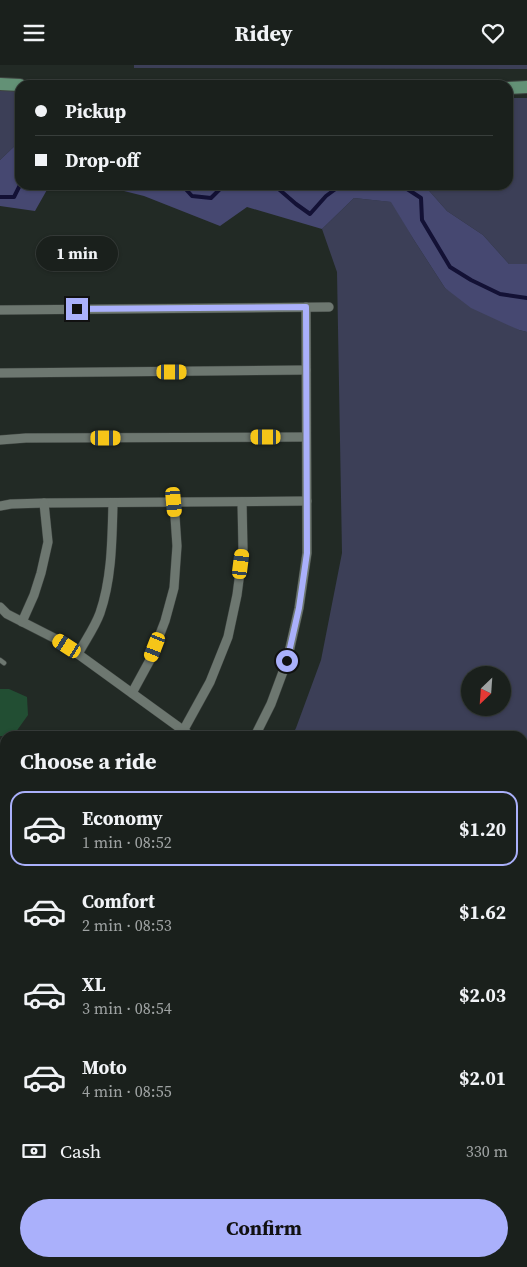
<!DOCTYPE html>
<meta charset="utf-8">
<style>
body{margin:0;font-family:"Source Serif 4",serif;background:#272d29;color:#f1f3f6;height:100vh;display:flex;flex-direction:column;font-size:19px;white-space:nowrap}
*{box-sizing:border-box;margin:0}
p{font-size:16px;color:#9fa3a3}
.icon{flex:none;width:28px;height:28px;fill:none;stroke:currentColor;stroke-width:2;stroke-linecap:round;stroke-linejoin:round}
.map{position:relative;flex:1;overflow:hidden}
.sheet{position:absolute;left:0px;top:666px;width:528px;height:536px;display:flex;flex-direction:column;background:#1a201c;border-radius:15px 15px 0 0;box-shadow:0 1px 4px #0004,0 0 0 1px #383e3b}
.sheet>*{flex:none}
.banner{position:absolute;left:15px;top:15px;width:498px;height:110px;border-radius:15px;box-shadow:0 1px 4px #0004,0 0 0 1px #383e3b;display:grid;align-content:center;height:110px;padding:0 20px;background:#1a201c}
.needle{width:32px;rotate:205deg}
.buttons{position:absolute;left:461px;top:601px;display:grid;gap:10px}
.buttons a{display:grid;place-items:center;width:50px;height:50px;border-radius:50%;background:#1a201c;box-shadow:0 1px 4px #0004,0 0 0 1px #383e3b;font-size:25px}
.end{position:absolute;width:22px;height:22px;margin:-11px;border:6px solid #aab0fb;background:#111;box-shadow:0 0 0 2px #111}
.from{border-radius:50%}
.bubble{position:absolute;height:35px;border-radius:18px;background:#1a201c;box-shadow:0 1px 4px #0004,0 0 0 1px #383e3b;font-size:16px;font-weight:700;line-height:35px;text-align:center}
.car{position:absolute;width:15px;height:30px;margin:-15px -8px;border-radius:6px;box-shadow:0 0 4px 1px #0007;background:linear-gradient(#f5c518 24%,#345 0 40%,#f5c518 0 76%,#345 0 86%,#f5c518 0)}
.banner b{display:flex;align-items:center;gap:18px;height:48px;font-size:19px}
.banner b+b{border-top:1px solid #383e3b}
.banner i{width:12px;height:12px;background:#f1f3f6}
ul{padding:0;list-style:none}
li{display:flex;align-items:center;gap:15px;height:75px;margin:0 10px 8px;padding:0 10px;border:2px solid transparent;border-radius:15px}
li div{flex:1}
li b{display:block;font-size:19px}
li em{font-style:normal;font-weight:700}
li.selected{border-color:#aab0fb}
li>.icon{width:45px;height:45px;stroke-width:1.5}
h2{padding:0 20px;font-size:22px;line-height:60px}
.pay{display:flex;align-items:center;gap:12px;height:55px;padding:0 20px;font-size:19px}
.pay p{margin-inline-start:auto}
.button{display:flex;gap:10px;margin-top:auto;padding:10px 20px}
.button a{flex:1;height:58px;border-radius:30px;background:#aab0fb;color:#111;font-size:20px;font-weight:700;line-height:58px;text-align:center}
header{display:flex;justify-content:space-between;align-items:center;height:65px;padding:0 20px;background:#1a201c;font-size:22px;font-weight:700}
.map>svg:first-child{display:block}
.built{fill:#28362c}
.green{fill:#3c3f57;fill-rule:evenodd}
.forest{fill:#464871}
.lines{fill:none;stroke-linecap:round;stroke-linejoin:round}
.stream{stroke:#131135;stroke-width:4}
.building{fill:#224e33}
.lane-casing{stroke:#3e4440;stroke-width:5.5}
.street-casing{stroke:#3e4440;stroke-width:10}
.secondary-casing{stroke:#3e4440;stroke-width:14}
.primary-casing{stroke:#3e4440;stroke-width:14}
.lane{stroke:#6d7770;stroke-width:4.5}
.street{stroke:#6d7770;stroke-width:9}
.secondary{stroke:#639176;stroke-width:12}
.primary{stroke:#5aab7c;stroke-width:12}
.route{stroke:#aab0fb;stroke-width:6}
</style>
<header><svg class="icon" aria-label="menu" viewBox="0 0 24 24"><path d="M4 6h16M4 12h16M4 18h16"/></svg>Ridey<svg class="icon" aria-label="heart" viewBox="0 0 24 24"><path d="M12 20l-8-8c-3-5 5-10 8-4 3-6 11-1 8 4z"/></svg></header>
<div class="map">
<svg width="527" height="1202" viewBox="0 0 527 1202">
<rect width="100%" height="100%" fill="#222a25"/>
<!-- built -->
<g class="built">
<path d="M523 931 527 935V995L523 997Z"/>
<path d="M225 1198H237L254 1202H213Z"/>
</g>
<!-- green -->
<g class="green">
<path d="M134 0H527V4L134 3Z"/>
<path d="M0 26H20V76L0 95Z"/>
<path d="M508 33H527V199H509L483 170 447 146 424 120H508Z"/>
<path d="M354 133 392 137 414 175 445 223 519 265 527 267V909L523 913 522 671H292L296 663 321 595 342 488 337 207 322 164ZM470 610H502V642H470Z"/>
</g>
<!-- forest -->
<g class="forest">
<path d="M20 76V120H65L48 123 35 146 0 141V95Z"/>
<path d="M100 120H424L447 146 483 170 509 199H527V267L519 265 471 243 445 223 414 175 391 137 354 133 322 164 247 142 220 161 144 131Z"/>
</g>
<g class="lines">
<!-- stream -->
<g class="stream">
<path d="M20 97V98"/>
<path d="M182 120 192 131 211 133 224 120"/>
<path d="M274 120 296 139 310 149 326 131 341 120"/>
<path d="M373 120H400"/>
<path d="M401 120 421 133 422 155 450 202 471 215 500 229 527 233"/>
<path d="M0 132H14L20 120"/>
</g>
</g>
<!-- building -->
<path class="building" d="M0 624H9L27 632 28 650 13 671H0Z"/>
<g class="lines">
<!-- lane casing -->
<g class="lane-casing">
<g id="lane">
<path d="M0 595 4 598"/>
<path d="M522 987 527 985"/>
</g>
</g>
<!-- street casing -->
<g class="street-casing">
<g id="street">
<path d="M0 245 329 242"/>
<path d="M0 308 306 305"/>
<path d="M0 375 26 373 306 372"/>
<path d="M0 441 11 439 44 438 307 436"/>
<path d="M0 542 7 549 56 574 78 589 191 671"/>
<path d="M22 557 34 530 41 508 48 477 44 438"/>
<path d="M78 589C85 576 95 562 100 548 112 513 112 474 113 438"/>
<path d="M132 628 150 595 165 556 174 523 177 481 174 437"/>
<path d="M183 666 210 617 228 572 237 530 243 484 242 437"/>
<path d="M255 671 271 639 287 596 299 543 307 488 306 242"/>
<path d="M0 718H5"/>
<path d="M0 812 5 820"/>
<path d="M0 1153 5 1164"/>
<path d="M21 1198 23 1202"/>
<path d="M51 1202 60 1198"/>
</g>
</g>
<!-- secondary casing -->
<g class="secondary-casing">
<g id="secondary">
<path d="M0 19 20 20"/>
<path d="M508 23 527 22"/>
</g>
</g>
<!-- primary casing -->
<g class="primary-casing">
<g id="primary">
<path d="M522 1020 527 1018"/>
<path d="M136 1202 146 1198"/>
</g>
</g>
<!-- lane -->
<use href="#lane" class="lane"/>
<!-- street -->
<use href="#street" class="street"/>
<!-- secondary -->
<use href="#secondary" class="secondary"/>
<!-- primary -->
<use href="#primary" class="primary"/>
</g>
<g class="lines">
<!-- route -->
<path class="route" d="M77 244 306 242 307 488 299 543 287 596"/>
</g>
</svg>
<div class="buttons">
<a><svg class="needle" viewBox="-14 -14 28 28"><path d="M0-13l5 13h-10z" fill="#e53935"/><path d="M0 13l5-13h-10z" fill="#9fa3a3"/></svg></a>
</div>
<i class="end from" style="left:287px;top:596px"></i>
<i class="end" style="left:77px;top:244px"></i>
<div class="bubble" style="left:36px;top:171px;width:82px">1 min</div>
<i class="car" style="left:172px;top:307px;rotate:90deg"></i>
<i class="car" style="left:266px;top:372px;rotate:270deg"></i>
<i class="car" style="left:106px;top:373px;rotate:90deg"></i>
<i class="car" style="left:174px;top:437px;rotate:175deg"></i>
<i class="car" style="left:241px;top:499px;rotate:7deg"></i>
<i class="car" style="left:67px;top:581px;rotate:303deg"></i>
<i class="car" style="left:155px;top:582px;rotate:201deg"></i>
<div class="banner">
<b><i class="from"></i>Pickup</b>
<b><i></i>Drop-off</b>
</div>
<section class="sheet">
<h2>Choose a ride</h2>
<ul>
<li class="selected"><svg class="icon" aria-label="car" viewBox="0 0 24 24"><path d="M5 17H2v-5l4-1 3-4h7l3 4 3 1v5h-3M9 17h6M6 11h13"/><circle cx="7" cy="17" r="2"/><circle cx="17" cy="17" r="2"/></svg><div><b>Economy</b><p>1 min · 08:52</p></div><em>$1.20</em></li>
<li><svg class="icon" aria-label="car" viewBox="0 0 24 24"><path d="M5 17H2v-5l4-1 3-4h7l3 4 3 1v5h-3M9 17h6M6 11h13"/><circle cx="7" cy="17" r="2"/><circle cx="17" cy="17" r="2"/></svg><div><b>Comfort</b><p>2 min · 08:53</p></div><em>$1.62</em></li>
<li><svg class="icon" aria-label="car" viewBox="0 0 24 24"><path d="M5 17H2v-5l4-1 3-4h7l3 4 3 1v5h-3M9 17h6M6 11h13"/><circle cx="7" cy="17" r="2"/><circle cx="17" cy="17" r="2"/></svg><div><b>XL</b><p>3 min · 08:54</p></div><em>$2.03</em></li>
<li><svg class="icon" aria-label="car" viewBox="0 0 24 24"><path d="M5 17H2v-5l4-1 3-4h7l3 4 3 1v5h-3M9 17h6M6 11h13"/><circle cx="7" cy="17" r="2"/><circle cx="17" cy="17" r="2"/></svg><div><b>Moto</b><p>4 min · 08:55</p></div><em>$2.01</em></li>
</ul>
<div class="pay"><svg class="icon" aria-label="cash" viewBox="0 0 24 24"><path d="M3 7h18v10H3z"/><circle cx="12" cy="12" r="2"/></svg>Cash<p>330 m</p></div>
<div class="button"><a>Confirm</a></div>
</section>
</div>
